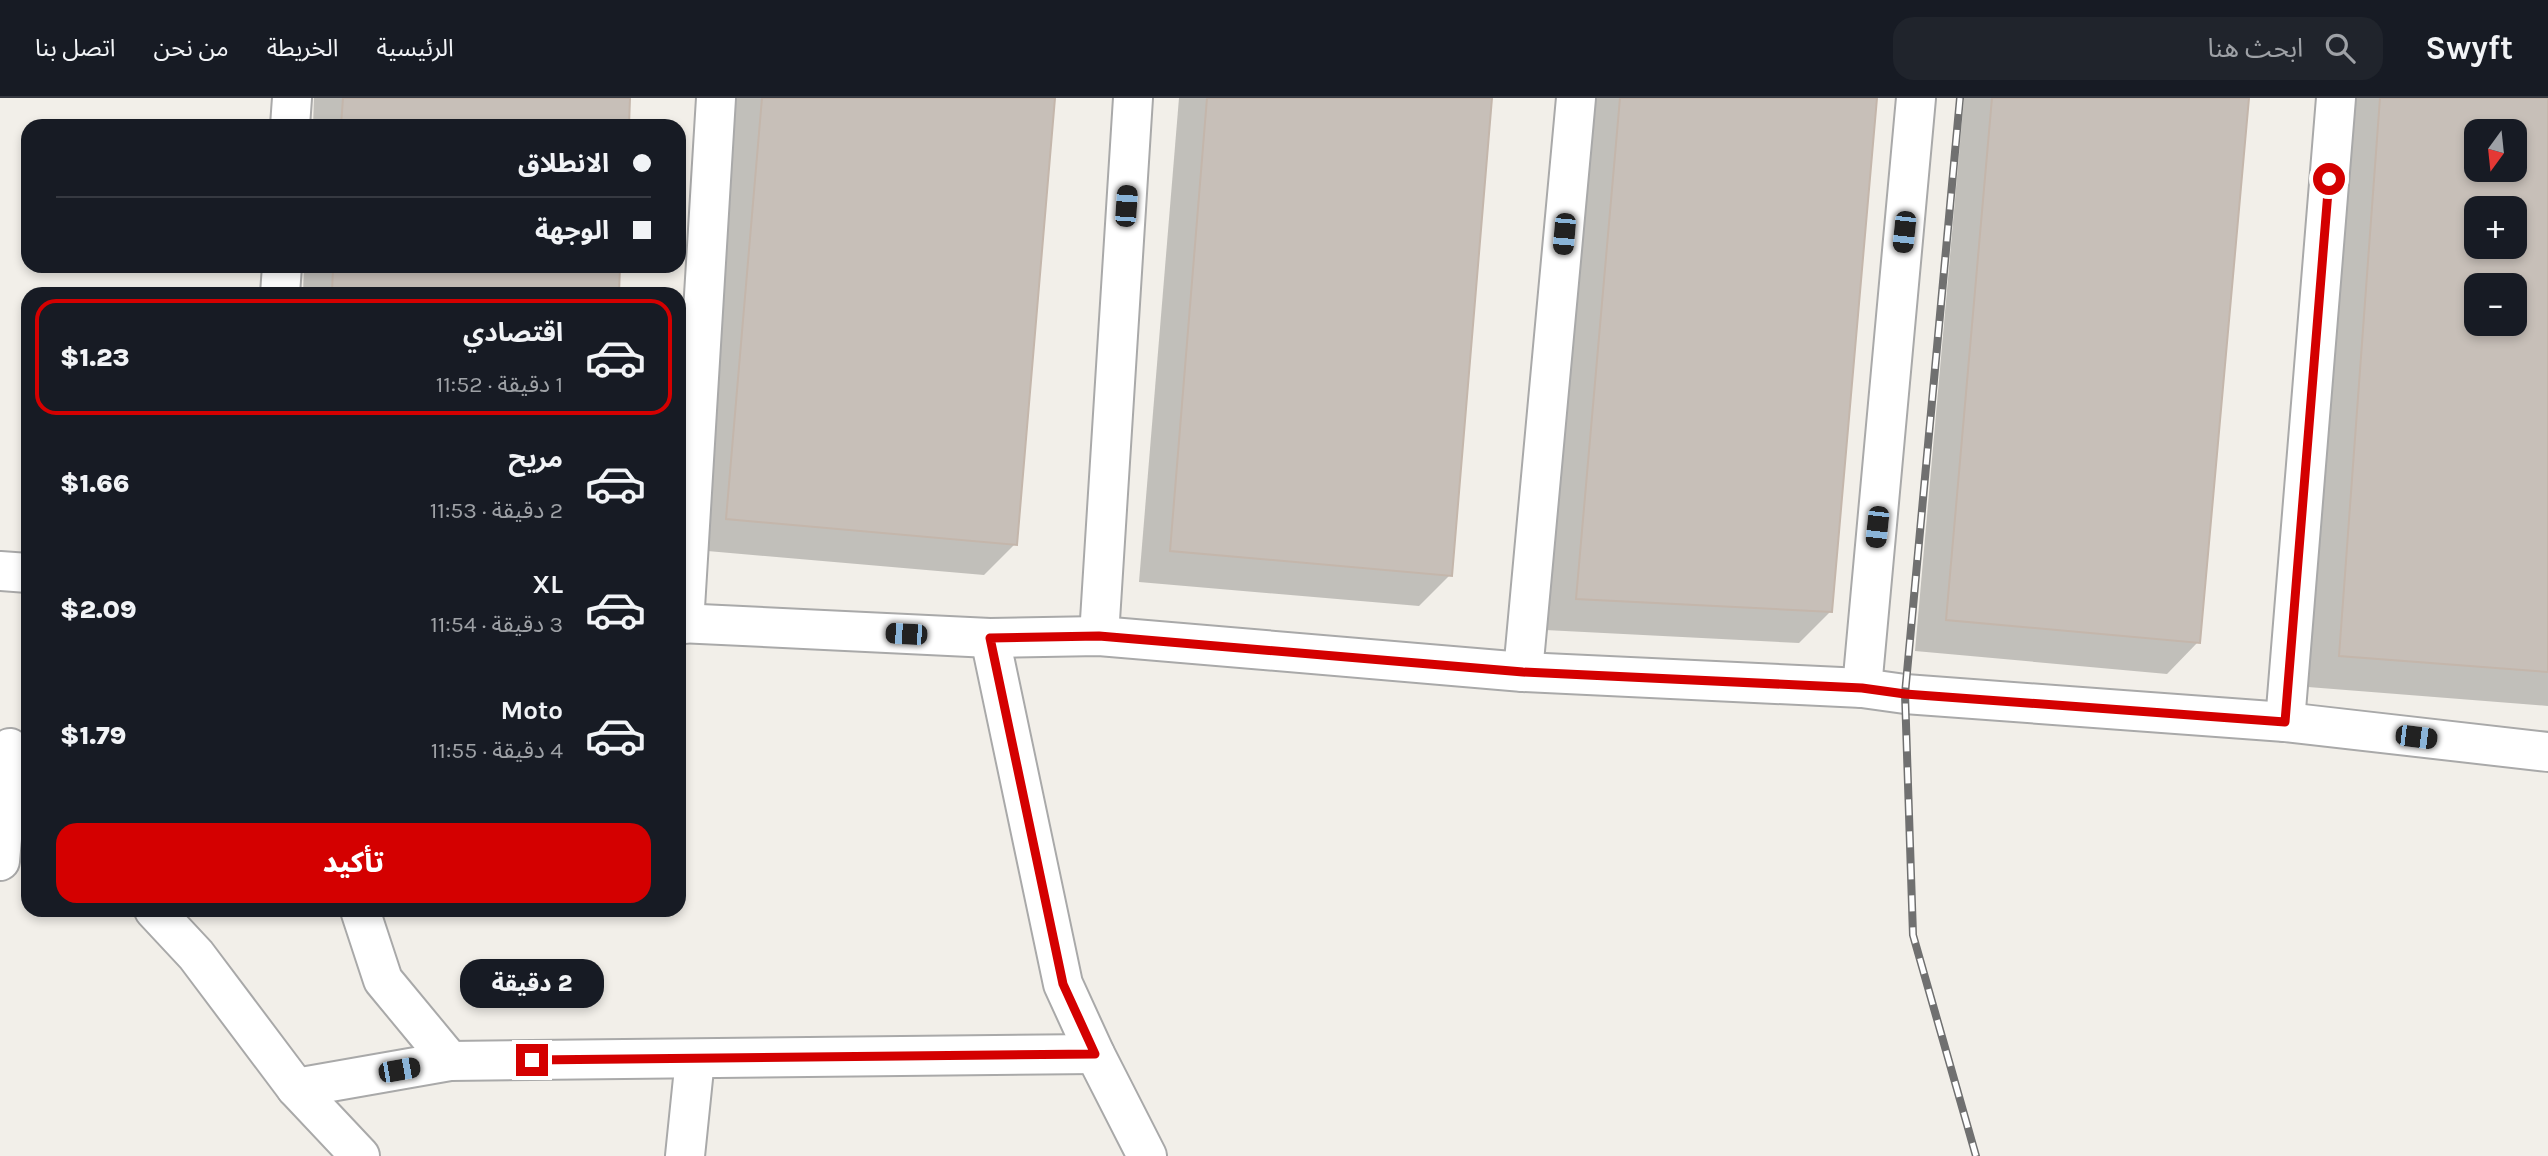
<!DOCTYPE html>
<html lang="ar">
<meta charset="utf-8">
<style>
body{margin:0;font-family:Karla,"Noto Sans Arabic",sans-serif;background:#20242c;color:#f1f3f6;direction:rtl;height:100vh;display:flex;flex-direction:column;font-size:26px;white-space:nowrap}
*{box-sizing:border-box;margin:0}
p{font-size:23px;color:#9ea1a6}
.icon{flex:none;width:38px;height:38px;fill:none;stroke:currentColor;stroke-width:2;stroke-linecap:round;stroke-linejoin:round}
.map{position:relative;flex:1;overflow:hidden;direction:ltr}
.drawer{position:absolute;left:21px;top:189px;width:665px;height:630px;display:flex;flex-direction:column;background:#171b24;border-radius:21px;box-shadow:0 4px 10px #0003;direction:rtl}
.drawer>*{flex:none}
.hud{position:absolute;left:21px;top:21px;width:665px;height:154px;border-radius:21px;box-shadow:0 4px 10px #0003;direction:rtl;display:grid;align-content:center;height:154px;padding:0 35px;background:#171b24}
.needle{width:46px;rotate:195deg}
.buttons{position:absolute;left:2464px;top:21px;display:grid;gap:14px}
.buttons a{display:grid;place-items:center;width:63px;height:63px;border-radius:14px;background:#171b24;box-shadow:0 4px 10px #0003;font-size:35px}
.end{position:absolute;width:32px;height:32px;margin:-16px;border:9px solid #d40000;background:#fff;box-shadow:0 0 0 4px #fff}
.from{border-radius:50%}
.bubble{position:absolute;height:49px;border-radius:21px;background:#171b24;box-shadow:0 4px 10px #0003;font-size:23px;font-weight:800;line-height:49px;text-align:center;direction:rtl}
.car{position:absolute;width:21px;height:42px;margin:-21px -10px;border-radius:9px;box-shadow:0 0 5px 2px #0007;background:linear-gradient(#222 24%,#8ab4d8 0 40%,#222 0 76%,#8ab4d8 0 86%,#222 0)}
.hud b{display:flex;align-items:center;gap:24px;height:66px;font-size:26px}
.hud b+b{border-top:2px solid #363941}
.hud i{width:18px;height:18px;background:#f1f3f6}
ul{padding:12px 0 0;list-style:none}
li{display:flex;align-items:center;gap:21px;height:116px;margin:0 14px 10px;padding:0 21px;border:4px solid transparent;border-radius:21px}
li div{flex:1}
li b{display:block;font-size:26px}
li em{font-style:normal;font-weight:800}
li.on{border-color:#d40000}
li>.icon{width:63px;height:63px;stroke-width:1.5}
.cta{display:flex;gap:14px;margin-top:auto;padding:14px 35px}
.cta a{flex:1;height:80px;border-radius:21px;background:#d40000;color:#fff;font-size:28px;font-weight:800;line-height:80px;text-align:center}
header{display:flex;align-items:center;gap:42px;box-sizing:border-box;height:98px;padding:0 35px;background:#171b24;border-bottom:2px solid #363941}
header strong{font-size:33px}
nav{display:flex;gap:38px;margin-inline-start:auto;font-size:24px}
.search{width:490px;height:63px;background:#20242c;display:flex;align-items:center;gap:18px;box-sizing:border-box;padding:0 24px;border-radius:21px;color:#9ea1a6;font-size:26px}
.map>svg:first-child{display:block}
.shadow{fill:#0003;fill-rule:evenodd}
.building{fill:#c7bfb8;stroke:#c4b6ab;stroke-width:2;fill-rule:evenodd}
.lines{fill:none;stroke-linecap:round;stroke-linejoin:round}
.minor-casing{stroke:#a9a9a9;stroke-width:42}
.minor{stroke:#fff;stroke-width:38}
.rail-casing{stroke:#707070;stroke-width:8}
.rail{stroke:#fff;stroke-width:5;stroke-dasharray:16;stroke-linecap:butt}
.route{stroke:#d40000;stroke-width:9}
</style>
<header>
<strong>Swyft</strong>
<div class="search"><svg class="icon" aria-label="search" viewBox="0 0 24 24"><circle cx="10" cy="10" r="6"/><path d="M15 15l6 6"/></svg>ابحث هنا</div>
<nav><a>الرئيسية</a><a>الخريطة</a><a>من نحن</a><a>اتصل بنا</a></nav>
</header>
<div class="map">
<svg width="2548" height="1058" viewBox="0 0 2548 1058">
<rect width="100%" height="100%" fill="#f2efe9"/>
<!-- shadow -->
<g class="shadow">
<path d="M314 0H629L627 28H313Z"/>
<path d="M734 0H1053L1015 446 984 477 696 452Z"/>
<path d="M1179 0H1490L1450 477 1419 508 1139 484Z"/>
<path d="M1592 0H1875L1831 513 1799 545 1545 532Z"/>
<path d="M1964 0H2247L2198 544 2167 576 1915 553Z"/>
<path d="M2351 0H2548V608L2308 589ZM2476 33H2515V72H2476ZM2476 110H2515V149H2476ZM2476 187H2515V226H2476Z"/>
<path d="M304 168H619L617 196H303Z"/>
</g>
<!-- building -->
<g class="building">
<path d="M343 0H630L629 28H341Z"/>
<path d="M762 0H1055L1017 447 726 421Z"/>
<path d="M1207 0H1492L1452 478 1170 453Z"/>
<path d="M1620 0H1877L1832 514 1576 501Z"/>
<path d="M1992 0H2249L2200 545 1946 522Z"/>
<path d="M2380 0H2548V574L2339 558ZM2476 33H2515V72H2476ZM2476 110H2515V149H2476ZM2476 187H2515V226H2476Z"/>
<path d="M333 168H620L619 196H332Z"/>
</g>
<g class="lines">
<!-- minor casing -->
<g class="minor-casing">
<g id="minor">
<path d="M290 28 292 0"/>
<path d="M280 196 282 168"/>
<path d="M0 473 28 475"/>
<path d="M679 525 990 540 1099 538 1523 574 1862 590 1905 596 2285 624 2548 654"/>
<path d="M684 526 716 0"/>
<path d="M1099 538 1133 0"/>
<path d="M990 540 1063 886 1095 956 1147 1058"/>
<path d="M1523 574 1576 0"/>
<path d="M1862 590 1916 0"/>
<path d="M2285 624 2336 0"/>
<path d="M0 763 10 650"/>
<path d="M154 812 196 857 296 990 360 1058"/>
<path d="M360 812 383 882 450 963"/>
<path d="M296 990 450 963 1095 956"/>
<path d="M685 1058 695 961"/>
</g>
</g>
<!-- minor -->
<use href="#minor" class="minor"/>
<!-- rail casing -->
<g class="rail-casing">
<path id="rail" d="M1960 0 1905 596 1913 837 1976 1058"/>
</g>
<!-- rail -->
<use href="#rail" class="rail"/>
</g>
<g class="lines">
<!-- route -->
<path class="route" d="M532 962 1095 956 1063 886 990 540 1099 538 1523 574 1862 590 1905 596 2285 624 2329 81"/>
</g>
</svg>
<div class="buttons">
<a><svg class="needle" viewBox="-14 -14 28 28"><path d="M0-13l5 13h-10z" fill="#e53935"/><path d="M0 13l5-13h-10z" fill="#9ea1a6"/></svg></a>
<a>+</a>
<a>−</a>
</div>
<i class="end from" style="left:2329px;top:81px"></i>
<i class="end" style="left:532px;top:962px"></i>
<div class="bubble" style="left:460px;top:861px;width:144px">2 دقيقة</div>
<i class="car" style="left:1126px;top:108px;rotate:4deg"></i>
<i class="car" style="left:1904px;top:134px;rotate:186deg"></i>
<i class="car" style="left:1564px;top:136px;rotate:185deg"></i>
<i class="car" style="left:1877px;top:429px;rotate:186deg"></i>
<i class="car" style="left:906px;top:536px;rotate:273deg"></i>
<i class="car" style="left:2416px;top:639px;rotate:97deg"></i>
<i class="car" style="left:399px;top:972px;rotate:80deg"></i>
<div class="hud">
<b><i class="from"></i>الانطلاق</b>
<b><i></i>الوجهة</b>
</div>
<section class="drawer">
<ul>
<li class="on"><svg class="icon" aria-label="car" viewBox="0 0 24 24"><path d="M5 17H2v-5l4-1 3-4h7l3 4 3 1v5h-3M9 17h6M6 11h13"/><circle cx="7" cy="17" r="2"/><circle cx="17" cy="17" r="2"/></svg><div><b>اقتصادي</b><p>1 دقيقة · 11:52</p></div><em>$1.23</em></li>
<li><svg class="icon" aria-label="car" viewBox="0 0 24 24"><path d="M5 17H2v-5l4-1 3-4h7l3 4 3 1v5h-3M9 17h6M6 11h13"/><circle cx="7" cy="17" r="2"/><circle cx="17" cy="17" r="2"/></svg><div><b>مريح</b><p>2 دقيقة · 11:53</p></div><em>$1.66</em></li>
<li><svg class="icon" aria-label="car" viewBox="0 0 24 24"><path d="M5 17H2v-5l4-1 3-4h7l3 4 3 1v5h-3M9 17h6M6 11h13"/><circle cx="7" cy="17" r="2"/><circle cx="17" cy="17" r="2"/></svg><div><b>XL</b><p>3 دقيقة · 11:54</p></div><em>$2.09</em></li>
<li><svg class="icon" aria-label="car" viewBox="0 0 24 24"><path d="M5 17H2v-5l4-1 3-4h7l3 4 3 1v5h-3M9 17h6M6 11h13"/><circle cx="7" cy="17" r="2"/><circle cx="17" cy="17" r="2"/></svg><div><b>Moto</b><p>4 دقيقة · 11:55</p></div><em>$1.79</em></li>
</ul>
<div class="cta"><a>تأكيد</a></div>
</section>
</div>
